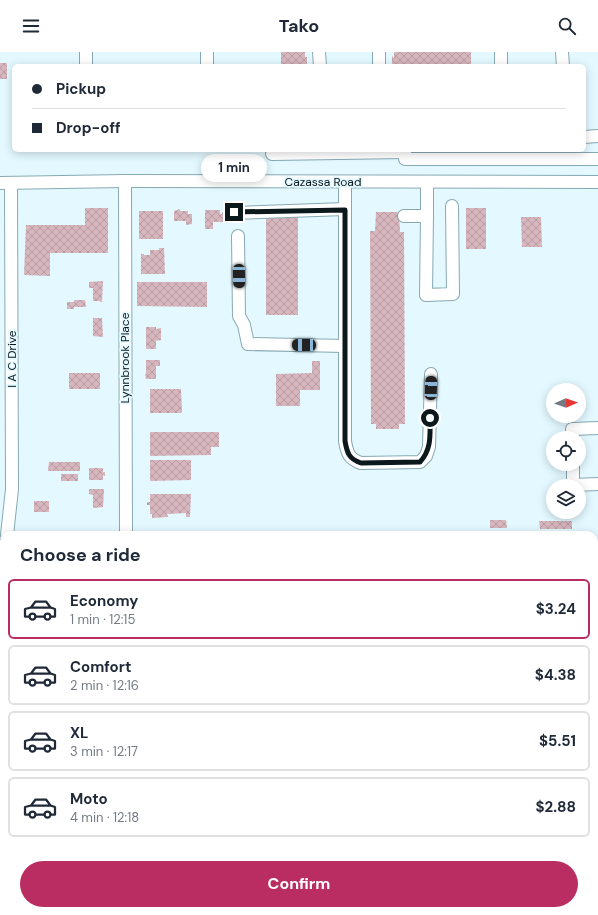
<!DOCTYPE html>
<meta charset="utf-8">
<style>
body{margin:0;font-family:"DM Sans",sans-serif;background:#f2f2f3;color:#1f2937;height:100vh;display:flex;flex-direction:column;font-size:15px;white-space:nowrap}
*{box-sizing:border-box;margin:0}
p{font-size:13px;color:#747a83}
.icon{flex:none;width:22px;height:22px;fill:none;stroke:currentColor;stroke-width:2;stroke-linecap:round;stroke-linejoin:round}
.map{position:relative;flex:1;overflow:hidden}
.side{position:absolute;left:0px;top:479px;width:598px;height:384px;display:flex;flex-direction:column;background:#fff;border-radius:12px 12px 0 0;box-shadow:0 2px 10px #0003}
.side>*{flex:none}
.hud{position:absolute;left:12px;top:12px;width:574px;height:88px;border-radius:6px;box-shadow:0 2px 10px #0003;display:grid;align-content:center;height:88px;padding:0 20px;background:#fff}
.needle{width:26px;rotate:88deg}
.fabs{position:absolute;left:546px;top:331px;display:grid;gap:8px}
.fabs a{display:grid;place-items:center;width:40px;height:40px;border-radius:50%;background:#fff;box-shadow:0 2px 10px #0003;font-size:20px}
.end{position:absolute;width:18px;height:18px;margin:-9px;border:5px solid #0b181c;background:#fff;box-shadow:0 0 0 2px #fff}
.from{border-radius:50%}
.bubble{position:absolute;height:28px;border-radius:14px;background:#fff;box-shadow:0 2px 10px #0003;font-size:13px;font-weight:700;line-height:28px;text-align:center}
.car{position:absolute;width:12px;height:24px;margin:-12px -6px;border-radius:5px;box-shadow:0 0 3px 1px #0007;background:linear-gradient(#222 24%,#8ab4d8 0 40%,#222 0 76%,#8ab4d8 0 86%,#222 0)}
.hud b{display:flex;align-items:center;gap:14px;height:38px;font-size:15px}
.hud b+b{border-top:1px solid #e0e1e3}
.hud i{width:10px;height:10px;background:#1f2937}
ul{padding:0;list-style:none}
li{display:flex;align-items:center;gap:12px;height:60px;margin:0 8px 6px;padding:0 12px;border:2px solid #e0e1e3;border-radius:6px}
li div{flex:1}
li b{display:block;font-size:15px}
li em{font-style:normal;font-weight:700}
li.on{border-color:#b92d62}
li>.icon{width:36px;height:36px;stroke-width:1.5}
h2{padding:0 20px;font-size:18px;line-height:48px}
.cta{display:flex;gap:8px;margin-top:auto;padding:8px 20px}
.cta a{flex:1;height:46px;border-radius:24px;background:#b92d62;color:#fff;font-size:16px;font-weight:700;line-height:46px;text-align:center}
header{display:flex;justify-content:space-between;align-items:center;height:52px;padding:0 20px;background:#fff;font-size:18px;font-weight:700}
.map>svg:first-child{display:block}
.lines{fill:none;stroke-linecap:round;stroke-linejoin:round}
.stream{stroke:#6ca4b5;stroke-width:2.5}
.building{fill:url(#building-cross-hatch)}
.minor-casing{stroke:#87a9b3;stroke-width:14}
.minor{stroke:#fff;stroke-width:12}
.route{stroke:#0b181c;stroke-width:5}
.labels{text-anchor:middle;dominant-baseline:central;stroke-width:3.5;stroke-linejoin:round;paint-order:stroke}
.street-label{font-size:12px;fill:#0b181c;stroke:#e3f8ff}
</style>
<header><svg class="icon" aria-label="menu" viewBox="0 0 24 24"><path d="M4 6h16M4 12h16M4 18h16"/></svg>Tako<svg class="icon" aria-label="search" viewBox="0 0 24 24"><circle cx="10" cy="10" r="6"/><path d="M15 15l6 6"/></svg></header>
<div class="map">
<svg width="598" height="863" viewBox="0 0 598 863">
<defs>
<pattern id="building-cross-hatch" width="8" height="8" patternUnits="userSpaceOnUse"><rect width="8" height="8" fill="#d8b6be"/><path d="M0 0l8 8M0 8l8-8" fill="none" stroke="#b89ca3"/></pattern>
</defs>
<rect width="100%" height="100%" fill="#e3f8ff"/>
<g class="lines">
<!-- stream -->
<g class="stream">
<path d="M0 621 4 622"/>
<path d="M465 859 473 863"/>
</g>
</g>
<!-- building -->
<g class="building">
<path d="M281 0H305V5H307V14H281Z"/>
<path d="M394 0H471V14H392V4L394 6Z"/>
<rect x="0" y="11" width="7" height="16"/>
<path d="M85 156H108V201H50V224L24 223 26 173H85Z"/>
<rect x="466" y="156" width="20" height="41"/>
<path d="M180 157V159H188V162H192V172L186 173V169H174V159Z"/>
<path d="M205 158H220V162H222V160H228V170H213V177H205Z"/>
<rect x="139" y="159" width="24" height="28"/>
<path d="M376 160H399L400 180H404L405 372H399V377H376V372H371L370 179H375Z"/>
<rect x="266" y="164" width="32" height="99"/>
<path d="M521 165H541L542 195H522Z"/>
<path d="M159 196H164L165 222H141V202H144V203H150V198H159Z"/>
<path d="M103 229 102 250H100V249H93V236H89V230Z"/>
<path d="M137 230H207V255L137 254Z"/>
<path d="M74 248H85L86 255H74V257H67V250H74Z"/>
<path d="M93 266H102L103 285 93 284Z"/>
<path d="M146 275H156V277L161 276V288L156 289V297H146Z"/>
<path d="M146 308H160V314H156V327H146L145 322H146Z"/>
<path d="M312 309H320V338H300V354H276V322L312 321Z"/>
<rect x="69" y="321" width="31" height="16"/>
<path d="M150 337H181L182 360 181 361H150Z"/>
<path d="M150 380H219V395H211V403L150 404Z"/>
<path d="M150 408H191V428L150 429Z"/>
<path d="M49 410H80V419H48Z"/>
<path d="M89 416H103V420H105V424L103 423V428H89Z"/>
<rect x="61" y="422" width="17" height="7"/>
<path d="M89 437H104L103 455 93 456V443L89 442Z"/>
<path d="M150 442H191L190 465H186V461L167 462 168 465 152 466V462H150V453H147V450H150Z"/>
<rect x="34" y="449" width="15" height="11"/>
<path d="M490 468H506L507 476H490Z"/>
<path d="M539 469H572V477H540Z"/>
<path d="M0 662 4 663V676L0 675Z"/>
<rect x="0" y="689" width="4" height="63"/>
<rect x="594" y="700" width="4" height="67"/>
<path d="M0 764H4V796L0 797Z"/>
<rect x="0" y="807" width="4" height="13"/>
<path d="M0 849H4V859L23 860 0 863Z"/>
<path d="M148 859H193L194 863H148Z"/>
<path d="M223 859H239L240 863H224Z"/>
</g>
<g class="lines">
<!-- minor casing -->
<g class="minor-casing">
<g id="minor">
<path d="M86 0V14"/>
<path d="M207 0V14"/>
<path d="M319 0 320 14"/>
<path d="M379 0V14"/>
<path d="M501 0V14"/>
<path d="M562 0 563 14"/>
<path d="M584 85 598 84"/>
<path d="M272 102 405 100"/>
<path d="M405 107H598"/>
<path d="M125 129 126 483"/>
<path d="M345 130V389C347 401 349 407 361 411L420 410 426 404 429 395 431 322"/>
<path d="M0 131 125 129 598 130"/>
<path d="M234 161 345 157"/>
<path d="M404 164H427V130"/>
<path d="M427 164 426 243 453 242 452 154"/>
<path d="M238 184 239 264 244 273 248 292 345 294"/>
<path d="M573 386 572 377 598 376"/>
<path d="M573 412V433L598 432"/>
<path d="M7 483 12 437 11 132"/>
<path d="M0 495 4 493"/>
<path d="M594 575 596 626 598 628"/>
<path d="M0 653 4 654"/>
<path d="M594 653H598"/>
<path d="M594 682H598"/>
<path d="M594 786H598"/>
<path d="M0 829H4"/>
<path d="M205 859V863"/>
</g>
</g>
<!-- minor -->
<use href="#minor" class="minor"/>
</g>
<g class="lines">
<!-- route -->
<path class="route" d="M234 160 345 158V389C347 401 349 407 361 411L420 410C432 397 430 382 430 366"/>
</g>
<g class="labels">
<!-- street labels -->
<g class="street-label">
<text x="323" y="130">Cazassa Road</text>
<text transform="translate(125 306) rotate(-90)">Lynnbrook Place</text>
<text transform="translate(12 307) rotate(-90)">I A C Drive</text>
</g>
</g>
</svg>
<div class="fabs">
<a><svg class="needle" viewBox="-14 -14 28 28"><path d="M0-13l5 13h-10z" fill="#e53935"/><path d="M0 13l5-13h-10z" fill="#747a83"/></svg></a>
<a><svg class="icon" aria-label="locate" viewBox="0 0 24 24"><circle cx="12" cy="12" r="6"/><path d="M12 2v4M12 18v4M2 12h4M18 12h4"/></svg></a>
<a><svg class="icon" aria-label="layers" viewBox="0 0 24 24"><path d="M12 4l9 5-9 5-9-5zM3 14l9 5 9-5"/></svg></a>
</div>
<i class="end from" style="left:430px;top:366px"></i>
<i class="end" style="left:234px;top:160px"></i>
<div class="bubble" style="left:201px;top:102px;width:66px">1 min</div>
<i class="car" style="left:239px;top:224px;rotate:179deg"></i>
<i class="car" style="left:304px;top:293px;rotate:271deg"></i>
<i class="car" style="left:431px;top:336px;rotate:2deg"></i>
<div class="hud">
<b><i class="from"></i>Pickup</b>
<b><i></i>Drop-off</b>
</div>
<section class="side">
<h2>Choose a ride</h2>
<ul>
<li class="on"><svg class="icon" aria-label="car" viewBox="0 0 24 24"><path d="M5 17H2v-5l4-1 3-4h7l3 4 3 1v5h-3M9 17h6M6 11h13"/><circle cx="7" cy="17" r="2"/><circle cx="17" cy="17" r="2"/></svg><div><b>Economy</b><p>1 min · 12:15</p></div><em>$3.24</em></li>
<li><svg class="icon" aria-label="car" viewBox="0 0 24 24"><path d="M5 17H2v-5l4-1 3-4h7l3 4 3 1v5h-3M9 17h6M6 11h13"/><circle cx="7" cy="17" r="2"/><circle cx="17" cy="17" r="2"/></svg><div><b>Comfort</b><p>2 min · 12:16</p></div><em>$4.38</em></li>
<li><svg class="icon" aria-label="car" viewBox="0 0 24 24"><path d="M5 17H2v-5l4-1 3-4h7l3 4 3 1v5h-3M9 17h6M6 11h13"/><circle cx="7" cy="17" r="2"/><circle cx="17" cy="17" r="2"/></svg><div><b>XL</b><p>3 min · 12:17</p></div><em>$5.51</em></li>
<li><svg class="icon" aria-label="car" viewBox="0 0 24 24"><path d="M5 17H2v-5l4-1 3-4h7l3 4 3 1v5h-3M9 17h6M6 11h13"/><circle cx="7" cy="17" r="2"/><circle cx="17" cy="17" r="2"/></svg><div><b>Moto</b><p>4 min · 12:18</p></div><em>$2.88</em></li>
</ul>
<div class="cta"><a>Confirm</a></div>
</section>
</div>
